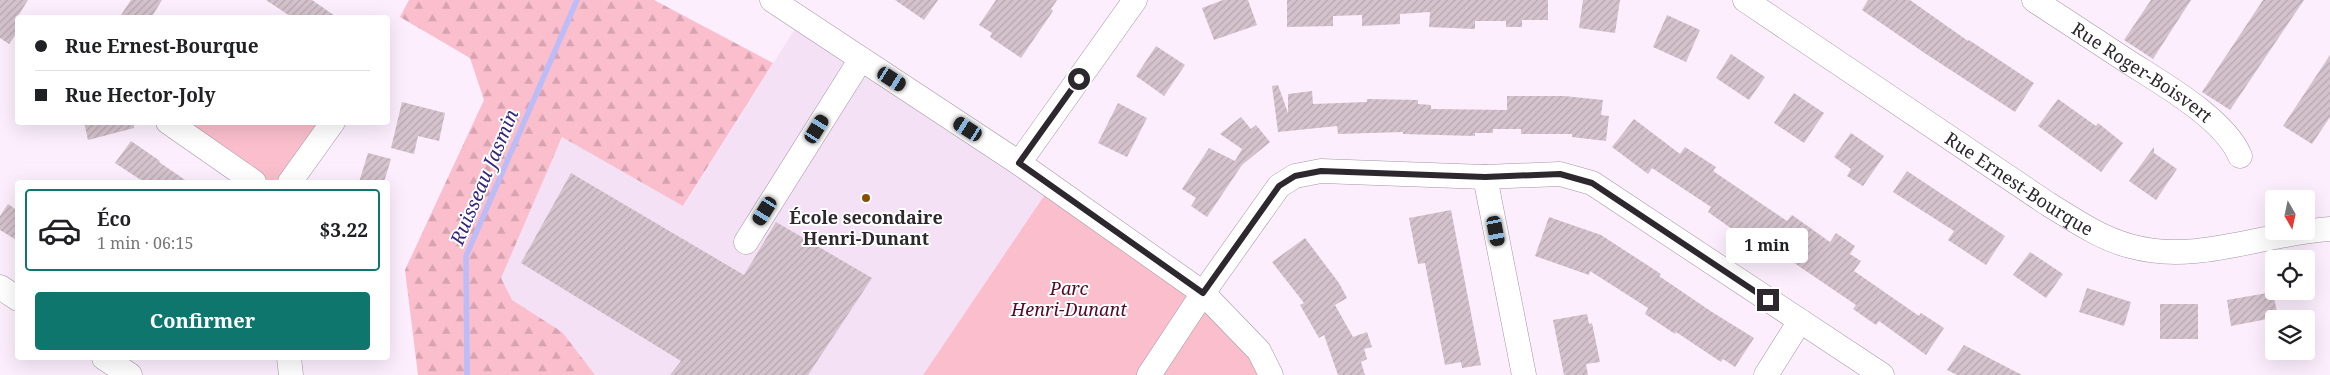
<!DOCTYPE html>
<html lang="fr">
<meta charset="utf-8">
<style>
body{margin:0;font-family:"Noto Serif",serif;background:#f2f2f2;color:#202124;height:100vh;display:flex;flex-direction:column;font-size:19px;white-space:nowrap}
*{box-sizing:border-box;margin:0}
p{font-size:16px;color:#757577}
.icon{flex:none;width:28px;height:28px;fill:none;stroke:currentColor;stroke-width:2;stroke-linecap:round;stroke-linejoin:round}
.map{position:relative;flex:1;overflow:hidden}
.side{position:absolute;left:15px;top:180px;width:375px;height:180px;display:flex;flex-direction:column;background:#fff;border-radius:5px;box-shadow:0 5px 20px #0002}
.side>*{flex:none}
.banner{position:absolute;left:15px;top:15px;width:375px;height:110px;border-radius:5px;box-shadow:0 5px 20px #0002;display:grid;align-content:center;height:110px;padding:0 20px;background:#fff}
.needle{width:32px;rotate:171deg}
.fabs{position:absolute;left:2265px;top:190px;display:grid;gap:10px}
.fabs a{display:grid;place-items:center;width:50px;height:50px;border-radius:5px;background:#fff;box-shadow:0 5px 20px #0002;font-size:25px}
.end{position:absolute;width:22px;height:22px;margin:-11px;border:6px solid #2d282d;background:#fff;box-shadow:0 0 0 2px #fff}
.from{border-radius:50%}
.bubble{position:absolute;height:35px;border-radius:5px;background:#fff;box-shadow:0 5px 20px #0002;font-size:16px;font-weight:700;line-height:35px;text-align:center}
.car{position:absolute;width:15px;height:30px;margin:-15px -8px;border-radius:6px;box-shadow:0 0 4px 1px #0007;background:linear-gradient(#222 24%,#8ab4d8 0 40%,#222 0 76%,#8ab4d8 0 86%,#222 0)}
.banner b{display:flex;align-items:center;gap:18px;height:48px;font-size:19px}
.banner b+b{border-top:1px solid #e0e0e0}
.banner i{width:12px;height:12px;background:#202124}
ul{padding:9px 0 0;list-style:none}
li{display:flex;align-items:center;gap:15px;height:82px;margin:0 10px 8px;padding:0 10px;border:2px solid transparent;border-radius:5px}
li div{flex:1}
li b{display:block;font-size:19px}
li em{font-style:normal;font-weight:700}
li.active{border-color:#0f766e}
li>.icon{width:45px;height:45px;stroke-width:1.5}
.action{display:flex;gap:10px;margin-top:auto;padding:10px 20px}
.action a{flex:1;height:58px;border-radius:5px;background:#0f766e;color:#fff;font-size:20px;font-weight:700;line-height:58px;text-align:center}
.map>svg:first-child{display:block}
.built{fill:#f4e1f5}
.green{fill:#fabecc}
.forest{fill:url(#forest-firs)}
.lines{fill:none;stroke-linecap:round;stroke-linejoin:round}
.stream{stroke:#bbbcf8;stroke-width:5.5}
.building{fill:url(#building-hatch)}
.minor-casing{stroke:#a396a4;stroke-width:25}
.minor{stroke:#fff;stroke-width:24}
.route{stroke:#2d282d;stroke-width:6}
.poi-dot{fill:#884f03;stroke:#fff;stroke-width:2}
.labels{text-anchor:middle;dominant-baseline:central;stroke-width:4;stroke-linejoin:round;paint-order:stroke}
.street-label{font-size:18px;fill:#2d282d;stroke:#fff}
.poi-label{font-size:18px;font-weight:bold;fill:#2d282d;stroke:#fff}
.park-label{font-size:18px;font-style:italic;fill:#540726;stroke:#fff}
.water-label{font-size:19px;font-style:italic;fill:#35287c;stroke:#fff}
</style>
<div class="map">
<svg width="2330" height="375" viewBox="0 0 2330 375">
<defs>
<pattern id="forest-firs" width="22" height="20" patternUnits="userSpaceOnUse" patternTransform="scale(1.25)"><rect width="22" height="20" fill="#fabecc"/><path d="M5 1l3.5 6h-7zM16 11l3.5 6h-7z" fill="#d7a3b0"/></pattern>
<pattern id="building-hatch" width="6" height="6" patternUnits="userSpaceOnUse" patternTransform="scale(1.25)"><rect width="6" height="6" fill="#d4c2cc"/><path d="M-1 1l2-2M0 6l6-6M5 7l2-2" fill="none" stroke="#b6a7b0"/></pattern>
</defs>
<rect width="100%" height="100%" fill="#fceefd"/>
<!-- built -->
<path class="built" d="M801 19 1048 190 923 375H560L485 292 563 137 684 206Z"/>
<!-- green -->
<g class="green">
<path d="M168 123H333L290 182H254Z"/>
<path d="M1048 190 1202 295 1268 375H923Z"/>
</g>
<!-- forest -->
<path class="forest" d="M409 0H654L773 63 683 206 562 137 501 278 512 300 562 332 595 375H418L405 270 484 100 470 58 400 17Z"/>
<g class="lines">
<!-- stream -->
<path class="stream" d="M467 375 466 256 577 0"/>
</g>
<!-- building -->
<g class="building">
<path d="M0 0H28L18 16V31L9 44 0 38Z"/>
<path d="M131 0H162L151 18H119Z"/>
<path d="M266 0H312L338 18H293Z"/>
<path d="M895 0H938L924 20Z"/>
<path d="M996 0H1057L1051 9 1053 11 1021 58 990 37 992 33 979 25Z"/>
<path d="M1223 0H1248L1257 25 1214 40 1202 8Z"/>
<path d="M1287 0H1548V20H1522V27H1506V21H1475V29L1429 27 1430 12 1400 14V24L1362 26V15L1333 16V26L1287 27Z"/>
<path d="M1583 0H1620L1615 33 1579 28Z"/>
<path d="M1868 0H1910L1968 41 1969 40 2034 83 2015 112 1926 54 1862 10Z"/>
<path d="M2151 0H2191L2153 59 2124 40Z"/>
<path d="M2263 0H2304L2230 110 2202 92Z"/>
<path d="M1667 15 1700 30 1686 62 1653 47Z"/>
<path d="M1156 46 1185 65 1164 96 1136 76Z"/>
<path d="M1731 54 1765 77 1749 100 1716 78Z"/>
<path d="M2330 55V117L2312 144 2283 126Z"/>
<path d="M1278 85 1288 113V94L1312 91 1313 104 1367 102V99L1418 100V104L1431 105V109L1507 110V96H1564L1603 100 1601 115 1609 116 1606 141 1572 137V134H1521V129H1493V133H1475V136L1403 134V132L1338 134 1337 126 1278 132 1272 86Z"/>
<path d="M1794 93 1824 113 1804 143 1774 123Z"/>
<path d="M2058 99 2096 126 2098 123 2123 143 2101 172 2038 126Z"/>
<path d="M402 102 445 113 439 141 418 136 414 154 391 148Z"/>
<path d="M1118 103 1147 118 1127 157 1098 143Z"/>
<path d="M1241 117 1251 129 1256 125 1270 142 1242 165 1207 217 1191 206 1196 198 1182 189 1209 148 1235 161 1242 149 1220 134Z"/>
<path d="M1634 119 1680 154 1685 147 1716 167 1713 171 1787 221 1792 215 1830 242 1836 233 1855 246 1850 254 1861 261 1854 271 1919 316 1921 313 1944 328 1926 355 1879 321 1876 325 1853 309 1856 305 1750 233 1746 239 1708 212 1711 207 1652 168 1648 174 1612 147Z"/>
<path d="M84 122H134V128L88 140Z"/>
<path d="M1851 133 1884 156 1863 186 1847 176 1851 169 1834 157Z"/>
<path d="M131 141 160 161 159 162 188 182H144L115 163Z"/>
<path d="M2154 147V153L2177 169 2156 200 2129 181Z"/>
<path d="M368 153 391 159 384 182H359Z"/>
<path d="M1907 171 2005 236 1986 265 1948 240 1954 231 1893 192Z"/>
<path d="M571 173 744 275 776 222 872 278 808 375H670L681 361 521 263Z"/>
<path d="M8 204 18 211V241L0 230V216Z"/>
<path d="M1451 210 1481 365 1462 368 1461 362 1445 365 1425 263 1418 264 1409 218Z"/>
<path d="M1549 217 1601 235 1661 274 1659 276 1712 312 1754 338 1735 367 1723 359 1721 362 1676 332 1675 334 1645 314 1648 308 1590 271 1589 275 1535 256Z"/>
<path d="M1305 238 1339 283 1347 298 1335 305 1353 337 1367 332 1372 347 1364 349 1367 359 1361 362 1365 375H1338L1324 335 1319 338 1300 305 1304 303 1272 262Z"/>
<path d="M2030 252 2063 274 2046 298 2013 275Z"/>
<path d="M2087 288 2131 302 2124 326 2079 312Z"/>
<path d="M2273 292 2278 317 2231 326 2227 300Z"/>
<rect x="2160" y="304" width="38" height="35"/>
<path d="M1587 314 1589 324 1592 323 1600 362 1586 364 1588 375H1564L1553 320Z"/>
<path d="M1964 345 2022 375H1957L1947 370Z"/>
</g>
<g class="lines">
<!-- minor casing -->
<g class="minor-casing">
<g id="minor">
<path d="M772 0 1019 163 1203 293 1259 351 1271 375"/>
<path id="s1" d="M1745 0 2048 204C2074 220 2100 238 2130 246 2197 265 2263 233 2330 229"/>
<path id="s2" d="M2034 0C2065 20 2096 41 2127 61 2161 83 2224 118 2240 156"/>
<path d="M168 122 254 182"/>
<path d="M1019 163 1135 0"/>
<path d="M1485 177 1524 375"/>
<path d="M290 182 333 122"/>
<path d="M746 242 861 59"/>
<path d="M0 287 18 299"/>
<path d="M104 358 130 375"/>
<path d="M289 358 291 375"/>
<path d="M1149 375 1203 293 1279 186 1295 176 1321 171 1485 177 1560 174 1592 183 1882 375"/>
<path d="M1766 375 1800 321"/>
</g>
</g>
<!-- minor -->
<use href="#minor" class="minor"/>
</g>
<g class="lines">
<!-- route -->
<path class="route" d="M1079 79 1019 163 1203 293 1279 186 1295 176 1321 171 1485 177 1560 174 1592 183 1768 300"/>
</g>
<!-- markers -->
<circle class="poi-dot" cx="866" cy="198" r="5"/>
<g class="labels">
<!-- street labels -->
<g class="street-label">
<text stroke="none"><textPath href="#s2" startOffset="130">Rue Roger-Boisvert</textPath></text>
<text stroke="none"><textPath href="#s1" startOffset="330">Rue Ernest-Bourque</textPath></text>
</g>
<!-- poi labels -->
<g class="poi-label">
<text x="866" y="217">École secondaire<tspan x="866" dy="21">Henri-Dunant</tspan></text>
</g>
<!-- park labels -->
<g class="park-label">
<text x="1069" y="288">Parc<tspan x="1069" dy="21">Henri-Dunant</tspan></text>
</g>
<!-- water labels -->
<g class="water-label">
<text transform="translate(484 177) rotate(-67)">Ruisseau Jasmin</text>
</g>
</g>
</svg>
<div class="fabs">
<a><svg class="needle" viewBox="-14 -14 28 28"><path d="M0-13l5 13h-10z" fill="#e53935"/><path d="M0 13l5-13h-10z" fill="#757577"/></svg></a>
<a><svg class="icon" aria-label="locate" viewBox="0 0 24 24"><circle cx="12" cy="12" r="6"/><path d="M12 2v4M12 18v4M2 12h4M18 12h4"/></svg></a>
<a><svg class="icon" aria-label="layers" viewBox="0 0 24 24"><path d="M12 4l9 5-9 5-9-5zM3 14l9 5 9-5"/></svg></a>
</div>
<i class="end from" style="left:1079px;top:79px"></i>
<i class="end" style="left:1768px;top:300px"></i>
<div class="bubble" style="left:1726px;top:228px;width:82px">1 min</div>
<i class="car" style="left:892px;top:79px;rotate:123deg"></i>
<i class="car" style="left:817px;top:129px;rotate:32deg"></i>
<i class="car" style="left:968px;top:129px;rotate:303deg"></i>
<i class="car" style="left:765px;top:211px;rotate:212deg"></i>
<i class="car" style="left:1496px;top:231px;rotate:169deg"></i>
<div class="banner">
<b><i class="from"></i>Rue Ernest-Bourque</b>
<b><i></i>Rue Hector-Joly</b>
</div>
<section class="side">
<ul>
<li class="active"><svg class="icon" aria-label="car" viewBox="0 0 24 24"><path d="M5 17H2v-5l4-1 3-4h7l3 4 3 1v5h-3M9 17h6M6 11h13"/><circle cx="7" cy="17" r="2"/><circle cx="17" cy="17" r="2"/></svg><div><b>Éco</b><p>1 min · 06:15</p></div><em>$3.22</em></li>
</ul>
<div class="action"><a>Confirmer</a></div>
</section>
</div>
